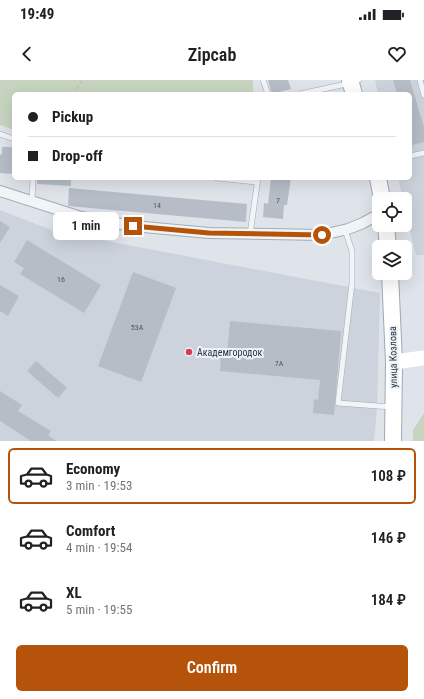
<!DOCTYPE html>
<meta charset="utf-8">
<style>
body{margin:0;font-family:"Roboto Condensed",sans-serif;background:#f2f2f2;color:#202124;height:100vh;display:flex;flex-direction:column;font-size:15px;white-space:nowrap}
*{box-sizing:border-box;margin:0}
p{font-size:13px;color:#757577}
.icon{flex:none;width:22px;height:22px;fill:none;stroke:currentColor;stroke-width:2;stroke-linecap:round;stroke-linejoin:round}
.map{position:relative;height:361px;overflow:hidden}
.side{display:flex;flex-direction:column;background:#fff;flex:1}
.side>*{flex:none}
.top-card{position:absolute;left:12px;top:12px;width:400px;height:88px;border-radius:6px;box-shadow:0 4px 16px #0002;display:grid;align-content:center;height:88px;padding:0 16px;background:#fff}
.tools{position:absolute;left:372px;top:112px;display:grid;gap:8px}
.tools a{display:grid;place-items:center;width:40px;height:40px;border-radius:6px;background:#fff;box-shadow:0 4px 16px #0002;font-size:20px}
.end{position:absolute;width:18px;height:18px;margin:-9px;border:5px solid #b45309;background:#fff;box-shadow:0 0 0 2px #fff}
.from{border-radius:50%}
.bubble{position:absolute;height:28px;border-radius:6px;background:#fff;box-shadow:0 4px 16px #0002;font-size:13px;font-weight:600;line-height:28px;text-align:center}
.top-card b{display:flex;align-items:center;gap:14px;height:38px;font-size:15px}
.top-card b+b{border-top:1px solid #e0e0e0}
.top-card i{width:10px;height:10px;background:#202124}
ul{padding:7px 0 0;list-style:none}
li{display:flex;align-items:center;gap:12px;height:56px;margin:0 8px 6px;padding:0 8px;border:2px solid transparent;border-radius:6px}
li div{flex:1}
li b{display:block;font-size:15px}
li em{font-style:normal;font-weight:600}
li.active{border-color:#b45309}
li>.icon{width:36px;height:36px;stroke-width:1.5}
.button{display:flex;gap:8px;margin-top:auto;padding:8px 16px}
.button a{flex:1;height:46px;border-radius:6px;background:#b45309;color:#fff;font-size:16px;font-weight:600;line-height:46px;text-align:center}
.status{display:flex;justify-content:space-between;align-items:center;height:28px;padding:0 20px;background:#fff;direction:ltr}
.status svg{height:11px;fill:currentColor}
header{display:flex;justify-content:space-between;align-items:center;height:52px;padding:0 16px;background:#fff;font-size:18px;font-weight:600}
.map>svg:first-child{display:block}
.built{fill:#cdd3dc}
.green{fill:#c6d4c0}
.building{fill:#b6bdc7}
.lines{fill:none;stroke-linecap:round;stroke-linejoin:round}
.lane-casing{stroke:#a4abb4;stroke-width:6}
.street-casing{stroke:#a4abb4;stroke-width:12}
.primary-casing{stroke:#9ea9b6;stroke-width:18}
.path{stroke:#b9bfc5;stroke-width:1.5;stroke-dasharray:3 3;stroke-linecap:butt}
.lane{stroke:#f2f5f8;stroke-width:5}
.street{stroke:#f2f5f8;stroke-width:10}
.secondary{stroke:#fff;stroke-width:15}
.primary{stroke:#fff;stroke-width:16}
.route{stroke:#b45309;stroke-width:5}
.poi-dot{fill:#d73c5d;stroke:#eff3f7;stroke-width:1.5}
.labels{text-anchor:middle;dominant-baseline:central;stroke-width:4;stroke-linejoin:round;paint-order:stroke}
.number-label{font-size:8px;fill:#4b5663}
.poi-label{font-size:10px;fill:#273342;stroke:#eff3f7;text-anchor:start}
.street-label{font-size:10px;fill:#273342;stroke:#eff3f7}
</style>
<div class="status"><b>19:49</b><svg viewBox="0 0 49 12"><path d="M0 12V9h3v3zM5 12V6h3v6zM10 12V3h3v9zM15 12V0h3v12zM26 1h20v11H26zM47 4h2v5h-2z"/></svg></div>
<header><svg class="icon" aria-label="back" viewBox="0 0 24 24"><path d="M15 5l-7 7 7 7"/></svg>Zipcab<svg class="icon" aria-label="heart" viewBox="0 0 24 24"><path d="M12 20l-8-8c-3-5 5-10 8-4 3-6 11-1 8 4z"/></svg></header>
<div class="map">
<svg width="424" height="361" viewBox="0 0 424 361">
<rect width="100%" height="100%" fill="#dfe4ea"/>
<!-- built -->
<g class="built">
<path d="M375 0H424V175H416L405 129V119H403L398 98H410V14H378Z"/>
<path d="M0 130 54 151 380 213 377 330 374 361H0Z"/>
</g>
<!-- green -->
<g class="green">
<path d="M0 0H253V14H14V50L0 45Z"/>
<path d="M424 333V361H413V350Z"/>
</g>
<!-- building -->
<g class="building">
<path d="M268 0H288L291 9 272 14Z"/>
<path d="M393 0H410L424 47V62L412 65 410 59V14H397Z"/>
<path d="M2 67H14V94L0 93V74L2 75Z"/>
<path d="M37 98H71V106L37 104Z"/>
<path d="M271 98H291L287 125H284L283 139 263 137 264 123 268 124Z"/>
<path d="M69 108 247 124 246 142 68 126Z"/>
<path d="M0 141 10 147 0 163Z"/>
<path d="M27 160 101 205 84 233 20 194 24 188 14 182Z"/>
<path d="M133 192 176 208 141 302 98 286Z"/>
<path d="M0 205 19 216 8 236 0 231Z"/>
<path d="M230 241 341 251 334 335 313 333 314 319 318 320 320 300 220 291 221 274 227 275Z"/>
<path d="M36 281 67 308 58 318 27 291Z"/>
<path d="M0 311 22 325 18 331 51 351 48 355 56 361H31L0 341Z"/>
</g>
<g class="lines">
<!-- lane casing -->
<g class="lane-casing">
<g id="lane">
<path d="M263 0 268 14"/>
<path d="M420 0 424 15"/>
<path d="M300 14 351 3 359 0"/>
<path d="M0 54 14 59"/>
<path d="M410 76 424 73"/>
<path d="M217 98 257 102"/>
<path d="M32 122 33 98"/>
<path d="M345 150 352 171V203L338 323 391 327"/>
<path d="M250 154 258 98"/>
</g>
</g>
<!-- street casing -->
<g class="street-casing">
<path id="street" d="M0 111 81 137 133 146 209 153 322 155 348 149 363 143 379 134"/>
</g>
<!-- primary casing -->
<g class="primary-casing">
<g id="primary">
<path d="M350 0 354 14"/>
<path d="M378 98 382 119"/>
<path d="M386 145 388 167"/>
<path d="M390 193 394 282 393 361"/>
</g>
</g>
<!-- path -->
<path class="path" d="M74 14 82 0"/>
<!-- lane -->
<use href="#lane" class="lane"/>
<!-- street -->
<use href="#street" class="street"/>
<!-- secondary -->
<path class="secondary" d="M394 282 424 278"/>
<!-- primary -->
<use href="#primary" class="primary"/>
</g>
<g class="lines">
<!-- route -->
<path class="route" d="M133 146 209 153 322 155"/>
</g>
<!-- markers -->
<circle class="poi-dot" cx="189" cy="272" r="4"/>
<g class="labels">
<!-- number labels -->
<g class="number-label">
<text x="278" y="120">7</text>
<text x="157" y="125">14</text>
<text x="61" y="199">16</text>
<text x="137" y="247">53А</text>
<text x="279" y="283">7А</text>
</g>
<!-- poi labels -->
<g class="poi-label">
<text x="197" y="272">Академгородок</text>
</g>
<!-- street labels -->
<g class="street-label">
<text transform="translate(393 277) rotate(-91)">улица Козлова</text>
</g>
</g>
</svg>
<div class="tools">
<a><svg class="icon" aria-label="locate" viewBox="0 0 24 24"><circle cx="12" cy="12" r="6"/><path d="M12 2v4M12 18v4M2 12h4M18 12h4"/></svg></a>
<a><svg class="icon" aria-label="layers" viewBox="0 0 24 24"><path d="M12 4l9 5-9 5-9-5zM3 14l9 5 9-5"/></svg></a>
</div>
<i class="end from" style="left:322px;top:155px"></i>
<i class="end" style="left:133px;top:146px"></i>
<div class="bubble" style="left:53px;top:132px;width:66px">1 min</div>
<div class="top-card">
<b><i class="from"></i>Pickup</b>
<b><i></i>Drop-off</b>
</div>
</div>
<section class="side">
<ul>
<li class="active"><svg class="icon" aria-label="car" viewBox="0 0 24 24"><path d="M5 17H2v-5l4-1 3-4h7l3 4 3 1v5h-3M9 17h6M6 11h13"/><circle cx="7" cy="17" r="2"/><circle cx="17" cy="17" r="2"/></svg><div><b>Economy</b><p>3 min · 19:53</p></div><em>108 ₽</em></li>
<li><svg class="icon" aria-label="car" viewBox="0 0 24 24"><path d="M5 17H2v-5l4-1 3-4h7l3 4 3 1v5h-3M9 17h6M6 11h13"/><circle cx="7" cy="17" r="2"/><circle cx="17" cy="17" r="2"/></svg><div><b>Comfort</b><p>4 min · 19:54</p></div><em>146 ₽</em></li>
<li><svg class="icon" aria-label="car" viewBox="0 0 24 24"><path d="M5 17H2v-5l4-1 3-4h7l3 4 3 1v5h-3M9 17h6M6 11h13"/><circle cx="7" cy="17" r="2"/><circle cx="17" cy="17" r="2"/></svg><div><b>XL</b><p>5 min · 19:55</p></div><em>184 ₽</em></li>
</ul>
<div class="button"><a>Confirm</a></div>
</section>
